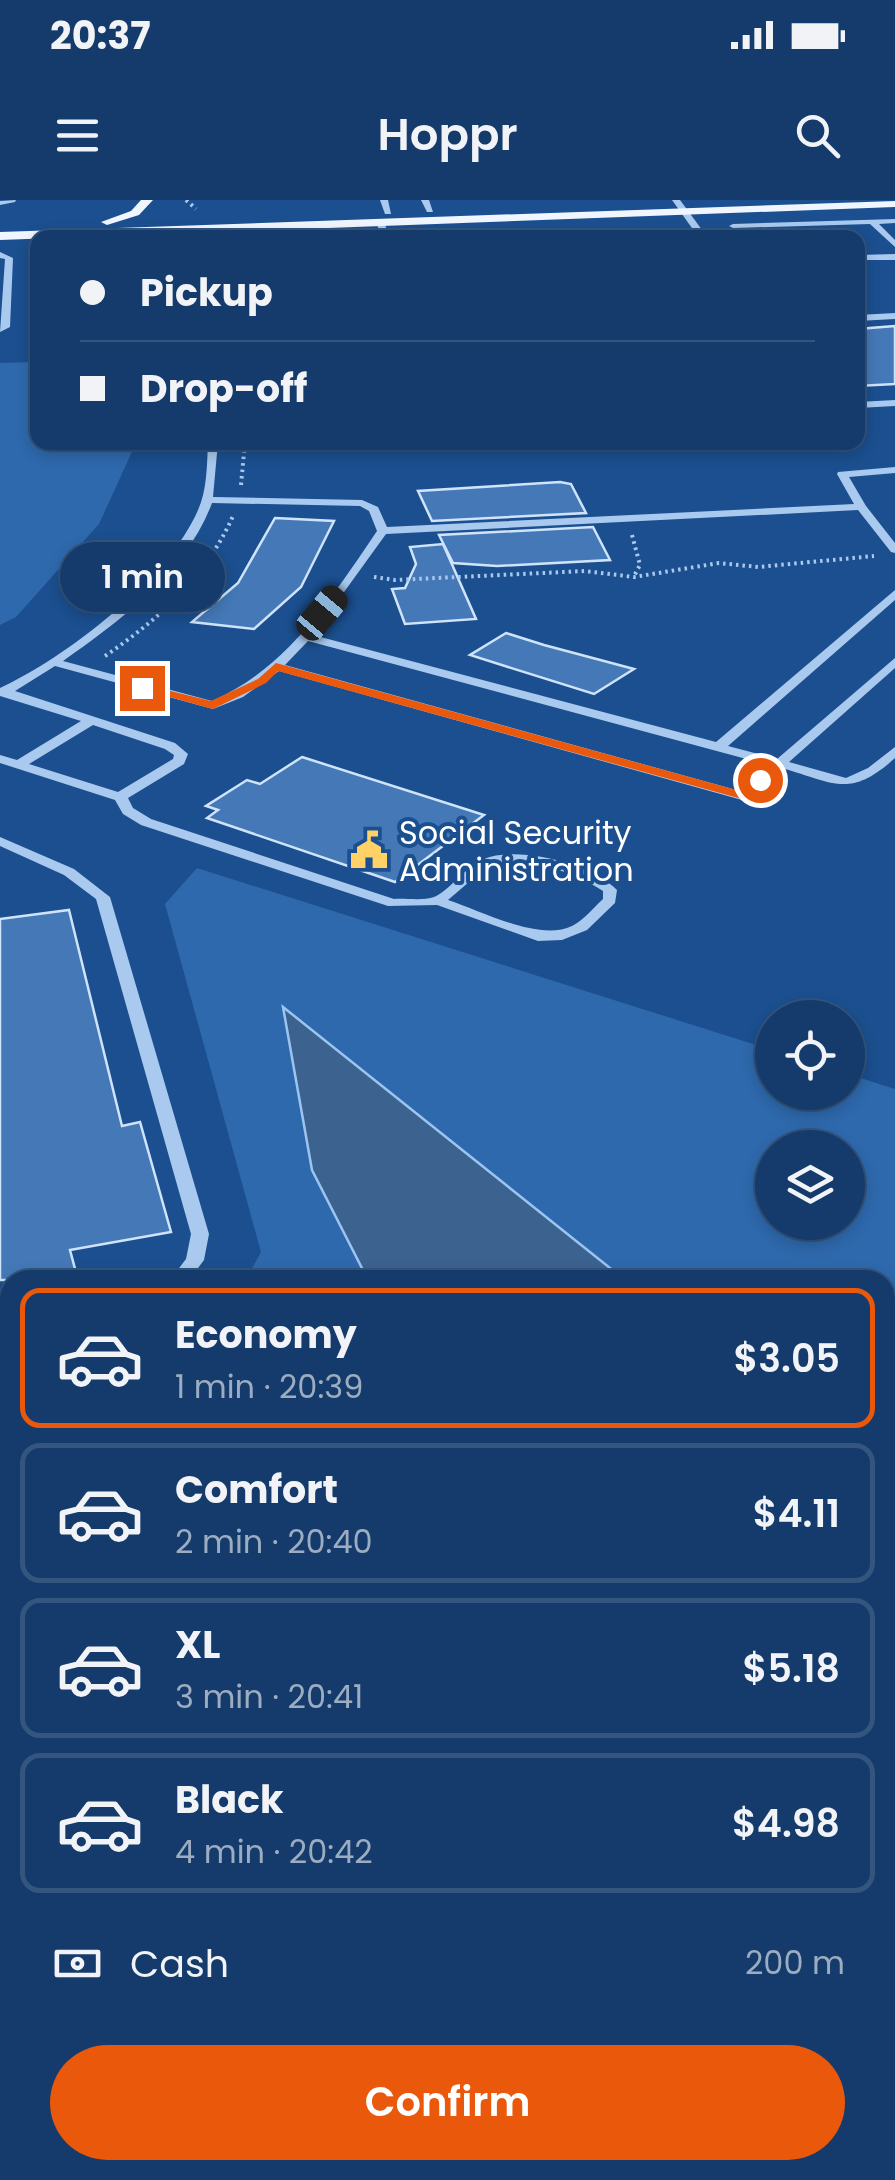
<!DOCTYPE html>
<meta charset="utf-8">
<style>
body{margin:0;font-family:Poppins,sans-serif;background:#1d4271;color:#f1f3f6;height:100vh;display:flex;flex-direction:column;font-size:38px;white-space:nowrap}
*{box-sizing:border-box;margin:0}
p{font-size:32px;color:#9dadc1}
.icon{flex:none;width:55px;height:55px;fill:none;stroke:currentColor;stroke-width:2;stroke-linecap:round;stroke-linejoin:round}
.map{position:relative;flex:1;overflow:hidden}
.panel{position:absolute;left:0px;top:1070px;width:895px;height:910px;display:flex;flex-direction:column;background:#143b6b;border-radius:30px 30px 0 0;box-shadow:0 5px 15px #0003,0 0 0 2px #33557e}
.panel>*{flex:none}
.hud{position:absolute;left:30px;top:30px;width:835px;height:220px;border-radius:20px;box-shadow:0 5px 15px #0003,0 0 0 2px #33557e;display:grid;align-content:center;height:220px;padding:0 50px;background:#143b6b}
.controls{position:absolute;left:755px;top:800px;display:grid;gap:20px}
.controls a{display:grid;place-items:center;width:110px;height:110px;border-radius:50%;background:#143b6b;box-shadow:0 5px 15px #0003,0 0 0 2px #33557e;font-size:50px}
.end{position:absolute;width:45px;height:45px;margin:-22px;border:12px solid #ea580c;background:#fff;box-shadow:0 0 0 5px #fff}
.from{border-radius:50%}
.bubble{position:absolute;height:70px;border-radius:35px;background:#143b6b;box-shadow:0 5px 15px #0003,0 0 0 2px #33557e;font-size:32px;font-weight:600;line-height:70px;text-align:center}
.car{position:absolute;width:30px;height:60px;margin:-30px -15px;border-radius:12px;box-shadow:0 0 8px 2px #0007;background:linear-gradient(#222 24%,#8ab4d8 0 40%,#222 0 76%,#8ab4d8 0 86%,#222 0)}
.hud b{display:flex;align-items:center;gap:35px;height:95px;font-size:38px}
.hud b+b{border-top:2px solid #33557e}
.hud i{width:25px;height:25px;background:#f1f3f6}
ul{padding:18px 0 0;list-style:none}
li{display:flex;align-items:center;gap:30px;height:140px;margin:0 20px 15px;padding:0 30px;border:5px solid #33557e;border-radius:20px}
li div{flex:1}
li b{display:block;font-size:38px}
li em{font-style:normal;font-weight:600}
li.on{border-color:#ea580c}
li>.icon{width:90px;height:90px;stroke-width:1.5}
.pay{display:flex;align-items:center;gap:25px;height:110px;padding:0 50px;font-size:38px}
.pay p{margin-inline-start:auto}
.cta{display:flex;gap:20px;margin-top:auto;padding:20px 50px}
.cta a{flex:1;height:115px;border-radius:60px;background:#ea580c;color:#fff;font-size:40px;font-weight:600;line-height:115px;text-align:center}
.status{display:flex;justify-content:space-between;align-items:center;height:70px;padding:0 50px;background:#143b6b;direction:ltr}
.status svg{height:28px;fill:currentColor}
header{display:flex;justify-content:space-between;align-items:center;height:130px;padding:0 50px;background:#143b6b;font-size:45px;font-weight:600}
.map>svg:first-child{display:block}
.green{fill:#2e69ad;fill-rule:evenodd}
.water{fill:#3c6290;stroke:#9cc4f0;stroke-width:2.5}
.building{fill:#4478b7;stroke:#cfe3fa;stroke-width:2.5}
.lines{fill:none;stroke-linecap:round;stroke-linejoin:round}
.path{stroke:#a9c9ee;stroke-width:4;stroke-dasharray:2.5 4;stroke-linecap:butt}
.minor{fill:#a9c9ee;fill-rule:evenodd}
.major{fill:#f0f6ff;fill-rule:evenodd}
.route{fill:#ea580c}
.labels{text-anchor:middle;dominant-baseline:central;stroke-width:8;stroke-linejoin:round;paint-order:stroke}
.poi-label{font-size:32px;fill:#fff;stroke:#1b4f8f;text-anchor:start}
</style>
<div class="status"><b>20:37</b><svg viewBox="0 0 49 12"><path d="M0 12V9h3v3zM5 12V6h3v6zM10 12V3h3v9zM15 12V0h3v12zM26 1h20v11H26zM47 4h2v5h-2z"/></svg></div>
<header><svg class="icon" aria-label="menu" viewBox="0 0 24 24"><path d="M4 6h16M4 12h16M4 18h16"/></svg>Hoppr<svg class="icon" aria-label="search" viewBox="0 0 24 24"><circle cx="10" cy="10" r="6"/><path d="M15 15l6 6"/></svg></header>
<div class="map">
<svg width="895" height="1980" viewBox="0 0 895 1980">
<rect width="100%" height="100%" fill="#1b4f8f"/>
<!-- green -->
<g class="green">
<path d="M37 162 38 242 136 243 99 324 16 417 0 425V163Z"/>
<path d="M197 668 772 850V892H848V874L895 889V1256L885 1251V1080H625L284 808 312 970 368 1080H246L261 1052 165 704ZM772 948H848V1022H772Z"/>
</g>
<!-- water -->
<path class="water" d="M283 807 625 1080H368L312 970Z"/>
<!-- building -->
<g class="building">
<path d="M895 126V184L858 186V129Z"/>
<path d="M560 282 571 284 586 313 432 321 418 291Z"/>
<path d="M275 318 334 321 301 387 254 429 192 422 238 383Z"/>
<path d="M593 327 610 360 497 366 453 363 439 335Z"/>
<path d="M443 344 476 419 405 424 392 389 405 388 416 364 410 347Z"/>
<path d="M506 433 544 445 634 469 594 494 470 455Z"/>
<path d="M302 557 484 615 395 682 207 618 218 610 206 606 247 580 260 584Z"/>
<path d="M69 710 122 926 140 922 171 1032 70 1050 78 1080H0V719Z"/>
</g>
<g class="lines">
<!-- path -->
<g class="path">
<path d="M186 0 196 9"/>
<path d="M241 285 245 242"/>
<path d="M632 335 640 365 634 376"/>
<path d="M374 377 395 380 585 371 634 377 719 363 758 367 874 356"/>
<path d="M105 456C159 419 206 377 233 316"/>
</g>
<!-- minor -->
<g class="minor">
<path d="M16 0 15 2 0 5V1Z"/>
<path d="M380 0H388L391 14H385Z"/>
<path d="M421 0H429L433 12H427Z"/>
<path d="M672 0H680L708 38H699Z"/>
<path d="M895 19V23L879 24 895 40V47L870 24 733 28 729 26 733 24Z"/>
<path d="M380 20 384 22 390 38H382L376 22Z"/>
<path d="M653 28 662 38H654L650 33 438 38Z"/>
<path d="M0 52 13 58 10 127 0 132 5 59 0 58Z"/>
<path d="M895 54V60H858V55Z"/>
<path d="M895 113V119L858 121V115Z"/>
<path d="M895 200V206L858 208V202Z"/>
<path d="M208 242H218L213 297 362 300 378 307 387 327 854 304 837 274 838 272 895 267V273L849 277 866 306 895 343V353L891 352 858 310 386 334 313 435 716 542 895 390V400L728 546 777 559 895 458V468L789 562 846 578 868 568 895 547V558C850 599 834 583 782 568L742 600 279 471 243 497 213 509 55 466 15 491 175 543 188 554 184 564 128 598 133 608 151 619 394 699C405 698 423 701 434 697 449 691 465 667 484 659 518 645 592 664 617 690L615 703 587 730 562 740 538 741 437 705 388 706 141 625 123 614 115 600 0 563V555L17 560 81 521 0 496V488C67 457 169 378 198 310 207 291 207 265 208 242ZM212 303 360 306 369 311 377 331C332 397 288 468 212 501L63 461C120 421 187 371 212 303ZM308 441 713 550 769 565 740 591 285 465ZM93 525 165 549 174 555 173 559 118 592 29 564ZM503 662C537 661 575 672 603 691V699C593 708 584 720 572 726 539 742 482 711 448 700L483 670Z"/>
<path d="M0 637 74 669 110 697 209 1034 204 1060 189 1080H170L186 1059 191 1034 96 699 64 675 0 646Z"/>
<path d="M895 1452V1476L885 1481V1457Z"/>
<path d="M885 1655 895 1658V1679L885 1676Z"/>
<path d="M10 1661V1681L0 1683V1663Z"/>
<path d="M472 1970H500L499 1980H471Z"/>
</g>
<!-- major -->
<g class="major">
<path d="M141 0H153L139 15 107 25 101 22 131 11Z"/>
<path d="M895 1V7L0 40V32Z"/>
</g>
</g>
<!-- route -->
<path class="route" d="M276 463 740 591 756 577 766 580 742 599 278 471 266 483 213 509 137 488 142 484 211 501 258 479Z"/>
<!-- icons -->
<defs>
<g id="civic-bare" transform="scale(3)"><path d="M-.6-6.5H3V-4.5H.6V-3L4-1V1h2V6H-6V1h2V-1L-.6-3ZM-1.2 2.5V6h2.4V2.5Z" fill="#ffd166" stroke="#1b4f8f" stroke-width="2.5" paint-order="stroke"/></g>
</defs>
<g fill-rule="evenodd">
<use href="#civic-bare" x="369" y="650"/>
</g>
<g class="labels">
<!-- poi labels -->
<g class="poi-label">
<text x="399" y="632">Social Security<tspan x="399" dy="37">Administration</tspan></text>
</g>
</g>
</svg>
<div class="controls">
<a><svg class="icon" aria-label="locate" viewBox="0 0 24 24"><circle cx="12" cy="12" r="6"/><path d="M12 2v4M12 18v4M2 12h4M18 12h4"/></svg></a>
<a><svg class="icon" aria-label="layers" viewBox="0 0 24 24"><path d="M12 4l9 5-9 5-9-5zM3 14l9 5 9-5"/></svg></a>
</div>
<i class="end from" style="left:760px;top:580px"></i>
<i class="end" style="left:142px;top:488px"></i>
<div class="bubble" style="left:60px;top:342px;width:165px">1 min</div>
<i class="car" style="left:322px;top:413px;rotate:40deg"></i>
<div class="hud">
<b><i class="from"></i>Pickup</b>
<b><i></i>Drop-off</b>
</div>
<section class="panel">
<ul>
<li class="on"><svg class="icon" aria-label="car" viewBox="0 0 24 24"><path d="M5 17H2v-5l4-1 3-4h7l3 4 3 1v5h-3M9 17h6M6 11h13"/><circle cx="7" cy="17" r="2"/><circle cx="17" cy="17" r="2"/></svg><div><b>Economy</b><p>1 min · 20:39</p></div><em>$3.05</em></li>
<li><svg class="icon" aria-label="car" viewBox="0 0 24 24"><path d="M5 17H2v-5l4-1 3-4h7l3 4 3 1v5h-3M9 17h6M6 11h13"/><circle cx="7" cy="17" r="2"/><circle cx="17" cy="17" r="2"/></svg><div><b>Comfort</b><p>2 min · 20:40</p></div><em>$4.11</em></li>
<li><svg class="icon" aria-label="car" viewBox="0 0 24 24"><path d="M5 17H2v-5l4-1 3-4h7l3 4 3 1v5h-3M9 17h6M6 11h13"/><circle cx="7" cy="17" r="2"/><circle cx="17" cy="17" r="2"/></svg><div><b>XL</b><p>3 min · 20:41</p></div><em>$5.18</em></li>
<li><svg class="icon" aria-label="car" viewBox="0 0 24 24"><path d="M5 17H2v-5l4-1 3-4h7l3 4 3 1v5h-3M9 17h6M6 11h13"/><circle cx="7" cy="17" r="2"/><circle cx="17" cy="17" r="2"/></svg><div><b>Black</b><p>4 min · 20:42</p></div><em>$4.98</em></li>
</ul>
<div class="pay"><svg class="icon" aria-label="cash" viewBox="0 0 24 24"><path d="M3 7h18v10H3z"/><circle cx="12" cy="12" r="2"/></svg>Cash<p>200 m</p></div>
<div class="cta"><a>Confirm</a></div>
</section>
</div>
